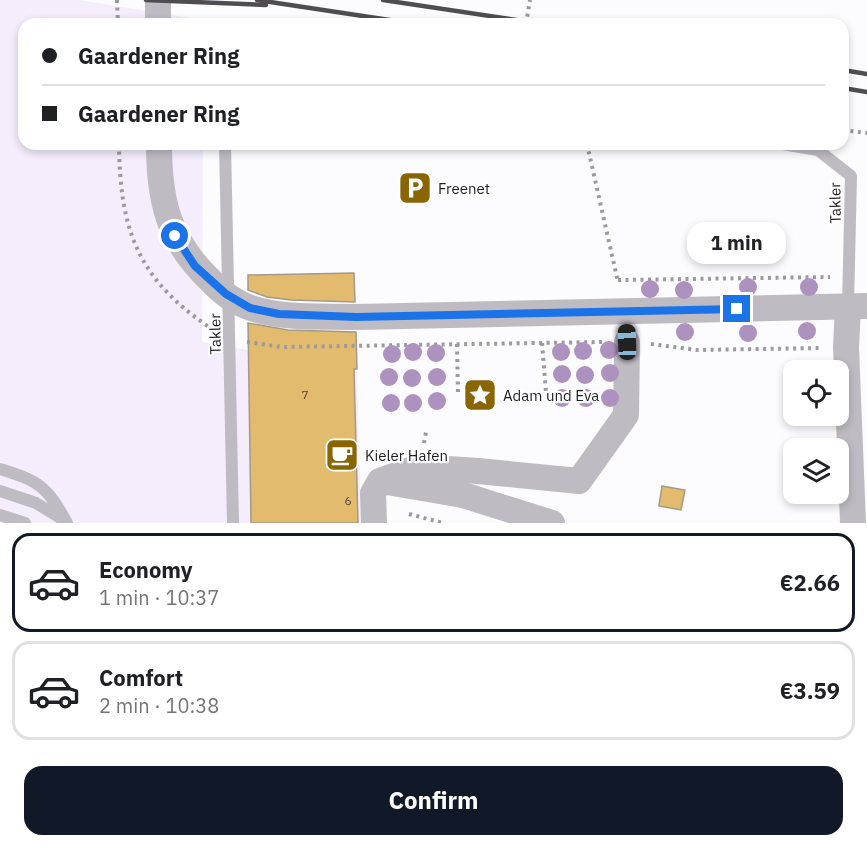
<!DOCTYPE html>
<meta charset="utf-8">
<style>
body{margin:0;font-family:"IBM Plex Sans",sans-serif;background:#f6f6f6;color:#202124;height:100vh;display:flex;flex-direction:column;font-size:22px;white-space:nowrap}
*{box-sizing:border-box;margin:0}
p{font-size:20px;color:#757577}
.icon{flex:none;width:33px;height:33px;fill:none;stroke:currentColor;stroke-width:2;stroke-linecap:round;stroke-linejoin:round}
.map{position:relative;height:523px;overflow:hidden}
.panel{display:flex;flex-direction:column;background:#fff;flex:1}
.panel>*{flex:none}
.banner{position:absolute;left:18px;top:18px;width:831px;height:132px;border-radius:18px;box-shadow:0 3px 9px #0003;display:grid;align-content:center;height:132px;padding:0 24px;background:#fff}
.tools{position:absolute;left:783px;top:360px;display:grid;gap:12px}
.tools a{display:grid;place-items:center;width:66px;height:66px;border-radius:12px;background:#fff;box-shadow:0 3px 9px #0003;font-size:30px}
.end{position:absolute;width:27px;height:27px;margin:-14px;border:8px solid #1a73e8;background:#fff;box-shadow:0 0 0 3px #fff}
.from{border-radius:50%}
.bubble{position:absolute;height:42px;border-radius:18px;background:#fff;box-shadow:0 3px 9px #0003;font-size:20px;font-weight:800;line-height:42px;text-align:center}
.car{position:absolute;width:18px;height:36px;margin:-18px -9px;border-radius:8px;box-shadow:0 0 4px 2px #0007;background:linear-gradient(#222 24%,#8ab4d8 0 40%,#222 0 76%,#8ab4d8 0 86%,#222 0)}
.banner b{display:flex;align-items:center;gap:21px;height:57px;font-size:22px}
.banner b+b{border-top:2px solid #e0e0e0}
.banner i{width:15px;height:15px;background:#202124}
ul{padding:10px 0 0;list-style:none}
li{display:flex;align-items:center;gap:18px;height:99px;margin:0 12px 9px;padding:0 12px;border:3px solid #e0e0e0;border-radius:18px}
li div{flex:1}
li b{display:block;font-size:22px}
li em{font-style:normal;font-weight:800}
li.current{border-color:#111827}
li>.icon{width:54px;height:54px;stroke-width:1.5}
.primary-button{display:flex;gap:12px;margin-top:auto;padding:12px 24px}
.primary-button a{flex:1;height:69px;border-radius:18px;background:#111827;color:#fff;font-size:24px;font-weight:800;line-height:69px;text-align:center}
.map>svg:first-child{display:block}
.built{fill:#f5edfc}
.building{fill:#e2bb6e;stroke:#a29a89;stroke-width:1.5}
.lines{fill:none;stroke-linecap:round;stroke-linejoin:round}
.path{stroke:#9c9a9e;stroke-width:4;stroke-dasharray:3 4.5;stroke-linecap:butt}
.lane{stroke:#bfbbc3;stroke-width:12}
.street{stroke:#bfbbc3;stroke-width:26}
.rail{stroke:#4f4c52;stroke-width:4.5}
.tree{fill:#ad92c0}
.route{stroke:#1a73e8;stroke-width:8}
.labels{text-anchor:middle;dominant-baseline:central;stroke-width:4.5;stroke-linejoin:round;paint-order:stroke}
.number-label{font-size:12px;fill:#504436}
.poi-label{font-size:15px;fill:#201d23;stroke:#fff;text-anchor:start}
.street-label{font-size:15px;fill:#201d23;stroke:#fff}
</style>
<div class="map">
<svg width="867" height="523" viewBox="0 0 867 523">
<rect width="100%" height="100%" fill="#fcfbfe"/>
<!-- built -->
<path class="built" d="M0 0H79L203 20V24H24V144H203L202 342 357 369 361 523H0Z"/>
<!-- building -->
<g class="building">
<path d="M354 273 355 302 291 300 267 297 248 290V275Z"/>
<path d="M248 323 288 330 356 332 357 369H354L358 523H251Z"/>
<path d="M662 486 685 490 681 510 659 506Z"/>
</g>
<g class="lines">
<!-- path -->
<g class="path">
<path d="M117 0 118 24"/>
<path d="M526 24 530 0"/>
<path d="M843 130 867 133"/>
<path d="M119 144C120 229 137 278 209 327"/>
<path d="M587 144 618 282"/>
<path d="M618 280 830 277"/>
<path d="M247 342 282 347 602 342"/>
<path d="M542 343 546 392"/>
<path d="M457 344 458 394"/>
<path d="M651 344 697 350 820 348"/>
<path d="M424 443 426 432"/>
<path d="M409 514 443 523"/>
</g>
<!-- lane -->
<g class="lane">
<path d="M225 144 233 523"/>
<path d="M782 144 818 150 851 176 848 306"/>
<path d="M0 469C39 481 47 486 67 523"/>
<path d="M0 491 36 503 62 519"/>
<path d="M0 515 25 523"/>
</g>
<!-- street -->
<g class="street">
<path d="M158 0V24"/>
<path d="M159 144C159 200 168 240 210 280 221 292 236 303 251 308 284 319 321 316 356 317L867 306"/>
<path d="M848 306 846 347 853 523"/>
<path d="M380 481 418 467 478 471 579 481 626 415 627 342"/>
<path d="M381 481 463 495 552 523"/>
<path d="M374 523 373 493 380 481"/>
</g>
<!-- rail -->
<g class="rail">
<path d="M146 0 266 5"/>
<path d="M257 0 416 24"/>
<path d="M383 0 543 24"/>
<path d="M843 70 867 74"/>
<path d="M843 88 867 92"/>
</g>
</g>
<!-- trees -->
<g class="tree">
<circle cx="748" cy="287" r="9"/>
<circle cx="809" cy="287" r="9"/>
<circle cx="650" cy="289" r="9"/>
<circle cx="684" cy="290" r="9"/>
<circle cx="807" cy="331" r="9"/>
<circle cx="685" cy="332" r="9"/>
<circle cx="748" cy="333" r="9"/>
<circle cx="609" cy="350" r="9"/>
<circle cx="583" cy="351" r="9"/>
<circle cx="413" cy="352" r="9"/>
<circle cx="561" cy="352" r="9"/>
<circle cx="436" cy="353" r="9"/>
<circle cx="392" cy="354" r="9"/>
<circle cx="610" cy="373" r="9"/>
<circle cx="562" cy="374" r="9"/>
<circle cx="585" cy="375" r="9"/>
<circle cx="389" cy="377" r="9"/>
<circle cx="437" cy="377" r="9"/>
<circle cx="412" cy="378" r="9"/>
<circle cx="562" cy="398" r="9"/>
<circle cx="586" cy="398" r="9"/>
<circle cx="610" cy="398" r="9"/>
<circle cx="437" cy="401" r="9"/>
<circle cx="391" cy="403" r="9"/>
<circle cx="413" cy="403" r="9"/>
</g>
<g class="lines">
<!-- route -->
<path class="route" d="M175 236 195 266 226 294 250 308 279 314 356 317 737 309"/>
</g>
<!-- icons -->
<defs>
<g id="parking-square" transform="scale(1.725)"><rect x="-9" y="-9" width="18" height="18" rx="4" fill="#8a6503" stroke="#fff"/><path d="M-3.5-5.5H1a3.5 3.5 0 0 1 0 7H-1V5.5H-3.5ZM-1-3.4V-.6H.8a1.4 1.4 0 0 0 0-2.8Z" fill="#fff"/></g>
<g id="sight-square" transform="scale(1.725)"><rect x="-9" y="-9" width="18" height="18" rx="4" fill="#8a6503" stroke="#fff"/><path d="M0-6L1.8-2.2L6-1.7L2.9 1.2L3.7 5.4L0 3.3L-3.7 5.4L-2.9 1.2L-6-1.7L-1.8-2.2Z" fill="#fff"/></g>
<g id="cafe-square" transform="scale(1.725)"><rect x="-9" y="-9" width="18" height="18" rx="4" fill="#8a6503" stroke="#fff"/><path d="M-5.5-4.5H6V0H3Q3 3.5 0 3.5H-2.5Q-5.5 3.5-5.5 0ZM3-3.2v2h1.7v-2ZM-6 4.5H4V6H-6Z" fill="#fff"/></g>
</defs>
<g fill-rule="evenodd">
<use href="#parking-square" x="415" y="188"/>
<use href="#sight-square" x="480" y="395"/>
<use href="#cafe-square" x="342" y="455"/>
</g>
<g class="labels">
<!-- number labels -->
<g class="number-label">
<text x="305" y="394">7</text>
<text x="348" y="500">6</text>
</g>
<!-- poi labels -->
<g class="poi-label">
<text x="438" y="188">Freenet</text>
<text x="503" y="395">Adam und Eva</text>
<text x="365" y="455">Kieler Hafen</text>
</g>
<!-- street labels -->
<g class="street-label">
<text transform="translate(835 203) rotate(-91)">Takler</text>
<text transform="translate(215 334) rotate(-91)">Takler</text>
</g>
</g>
</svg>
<div class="tools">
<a><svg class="icon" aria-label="locate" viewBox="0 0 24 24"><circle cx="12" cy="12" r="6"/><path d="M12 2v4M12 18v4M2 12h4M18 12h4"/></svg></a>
<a><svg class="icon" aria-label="layers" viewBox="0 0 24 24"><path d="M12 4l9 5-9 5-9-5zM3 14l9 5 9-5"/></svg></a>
</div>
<i class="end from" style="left:175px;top:236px"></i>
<i class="end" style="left:737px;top:309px"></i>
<div class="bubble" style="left:687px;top:222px;width:99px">1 min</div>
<i class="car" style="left:627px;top:342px;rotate:358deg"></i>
<div class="banner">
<b><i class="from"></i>Gaardener Ring</b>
<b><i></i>Gaardener Ring</b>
</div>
</div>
<section class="panel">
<ul>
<li class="current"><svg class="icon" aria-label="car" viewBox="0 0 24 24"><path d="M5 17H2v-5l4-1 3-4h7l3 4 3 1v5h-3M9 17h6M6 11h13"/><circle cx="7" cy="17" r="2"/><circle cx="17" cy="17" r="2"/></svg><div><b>Economy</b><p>1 min · 10:37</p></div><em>€2.66</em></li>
<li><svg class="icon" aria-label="car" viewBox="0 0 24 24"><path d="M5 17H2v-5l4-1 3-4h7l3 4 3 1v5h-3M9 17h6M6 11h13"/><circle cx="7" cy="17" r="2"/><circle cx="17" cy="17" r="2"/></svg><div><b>Comfort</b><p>2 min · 10:38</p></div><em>€3.59</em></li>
</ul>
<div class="primary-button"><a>Confirm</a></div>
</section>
